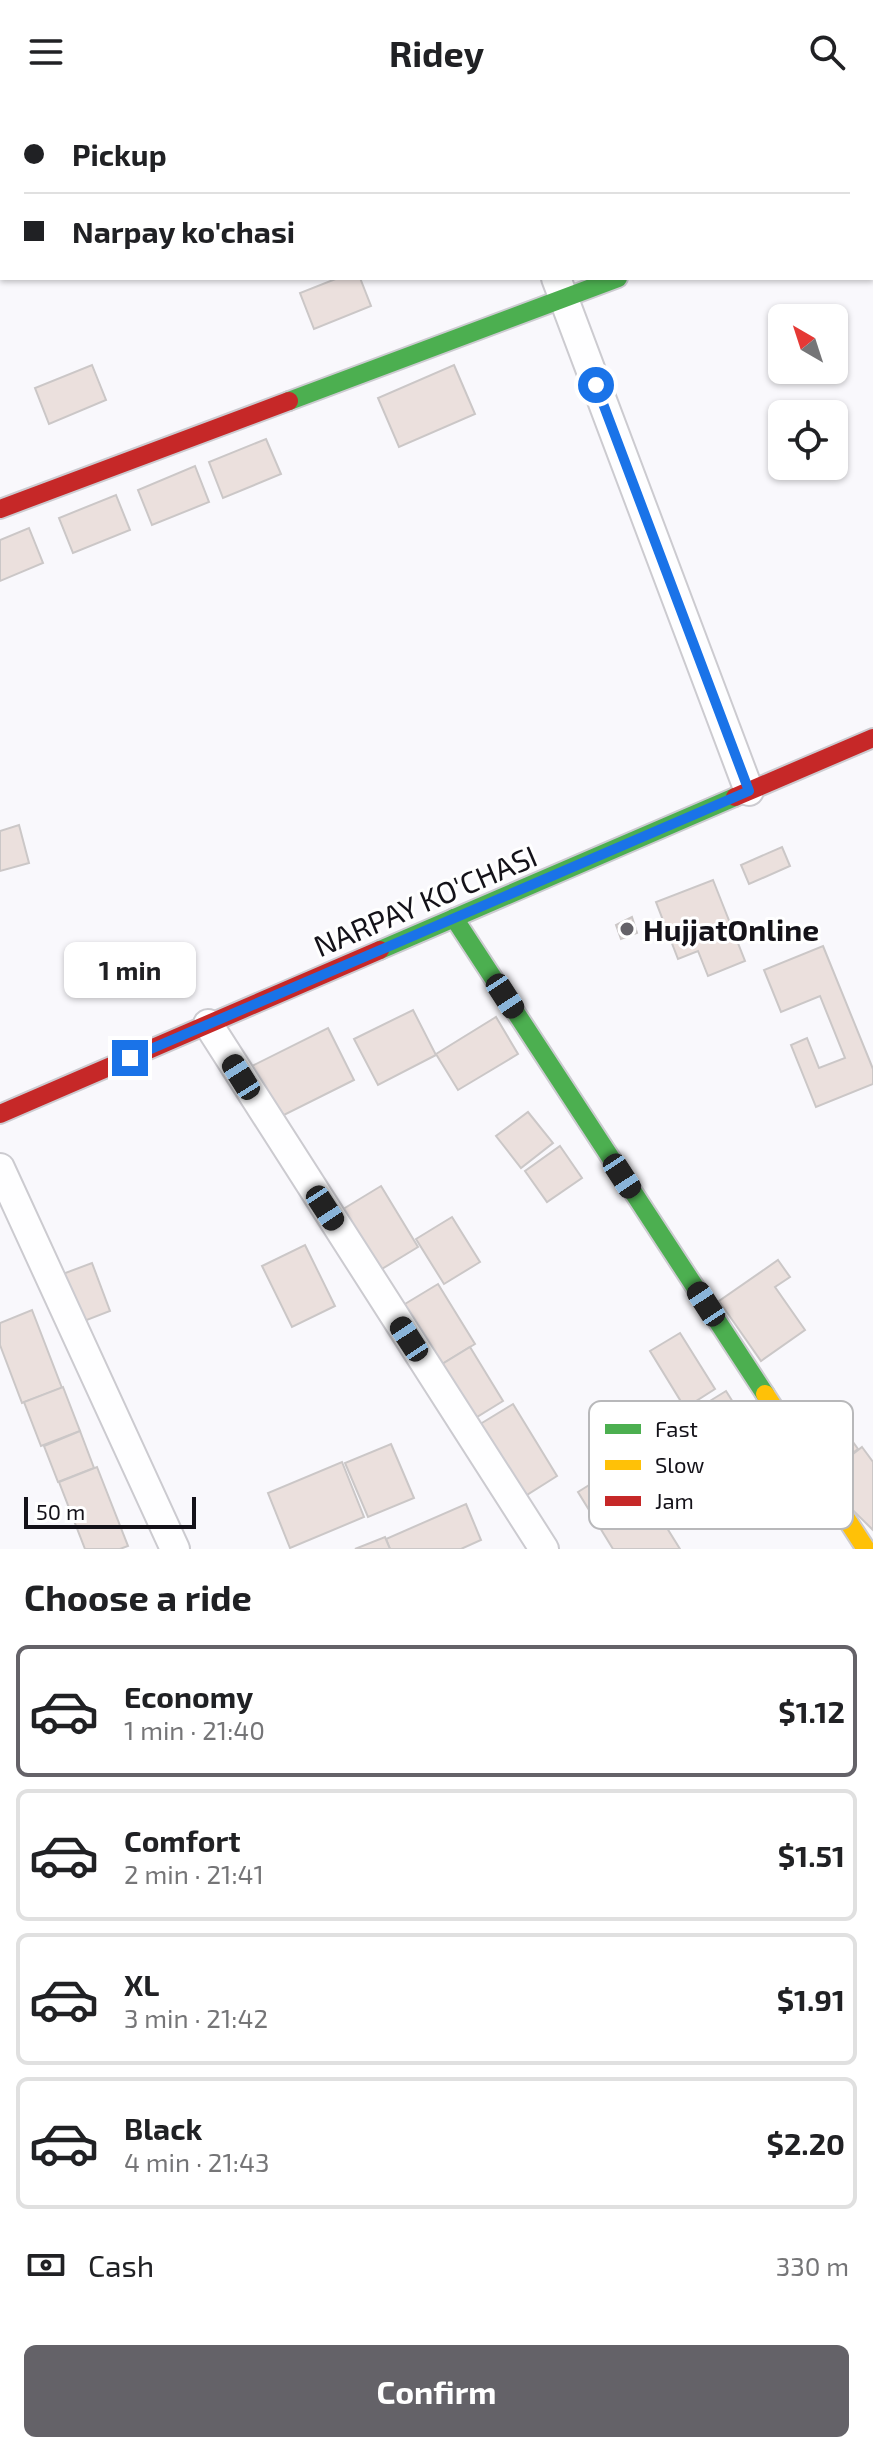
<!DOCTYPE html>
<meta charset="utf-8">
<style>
body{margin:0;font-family:"Exo 2",sans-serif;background:#f2f2f2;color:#202124;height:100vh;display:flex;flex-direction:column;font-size:30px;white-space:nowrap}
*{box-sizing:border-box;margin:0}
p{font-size:26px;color:#757577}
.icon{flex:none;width:44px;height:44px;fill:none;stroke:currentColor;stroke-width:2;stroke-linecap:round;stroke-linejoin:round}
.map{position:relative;height:1445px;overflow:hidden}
.drawer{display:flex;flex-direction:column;background:#fff;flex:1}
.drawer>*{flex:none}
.hud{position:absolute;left:0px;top:0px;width:874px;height:176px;box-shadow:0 2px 6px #0004;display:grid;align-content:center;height:176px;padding:0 24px;background:#fff}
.needle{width:52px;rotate:321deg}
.fabs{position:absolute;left:768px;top:200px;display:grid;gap:16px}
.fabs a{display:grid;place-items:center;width:80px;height:80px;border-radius:12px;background:#fff;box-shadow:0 2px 6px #0004;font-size:40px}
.scale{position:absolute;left:24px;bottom:20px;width:172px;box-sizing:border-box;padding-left:8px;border:4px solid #141219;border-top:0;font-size:22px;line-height:28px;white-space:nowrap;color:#141219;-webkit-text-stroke:6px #fff;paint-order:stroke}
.end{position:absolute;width:36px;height:36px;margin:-18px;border:10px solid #1a73e8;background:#fff;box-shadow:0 0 0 4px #fff}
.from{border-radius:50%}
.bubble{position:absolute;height:56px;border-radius:12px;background:#fff;box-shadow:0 2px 6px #0004;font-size:26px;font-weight:700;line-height:56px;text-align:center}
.car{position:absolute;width:24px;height:48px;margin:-24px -12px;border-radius:10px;box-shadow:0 0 6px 2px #0007;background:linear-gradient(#222 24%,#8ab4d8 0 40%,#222 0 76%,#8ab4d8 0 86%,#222 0)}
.hud b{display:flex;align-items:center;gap:28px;height:76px;font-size:30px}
.hud b+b{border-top:2px solid #e0e0e0}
.hud i{width:20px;height:20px;background:#202124}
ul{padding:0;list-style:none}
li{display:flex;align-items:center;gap:24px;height:132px;margin:0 16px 12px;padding:0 8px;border:4px solid #e0e0e0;border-radius:12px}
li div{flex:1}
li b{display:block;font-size:30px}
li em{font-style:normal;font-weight:700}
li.selected{border-color:#646268}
li>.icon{width:72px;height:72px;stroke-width:1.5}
h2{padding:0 24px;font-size:36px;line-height:96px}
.pay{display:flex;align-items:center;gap:20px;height:88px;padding:0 24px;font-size:30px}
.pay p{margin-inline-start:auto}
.action{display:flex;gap:16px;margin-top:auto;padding:16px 24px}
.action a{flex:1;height:92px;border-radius:12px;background:#646268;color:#fff;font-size:32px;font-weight:700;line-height:92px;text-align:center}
header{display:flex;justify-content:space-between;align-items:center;height:104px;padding:0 24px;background:#fff;font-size:36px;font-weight:700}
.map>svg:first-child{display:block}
.building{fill:#ebe0dd;stroke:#cbc7c7;stroke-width:2}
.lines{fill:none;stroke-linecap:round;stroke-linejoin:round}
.street-casing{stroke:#cccbd0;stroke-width:32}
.fast-casing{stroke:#cccbd0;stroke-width:22}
.slow-casing{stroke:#cccbd0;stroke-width:22}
.jam-casing{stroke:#cccbd0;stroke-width:22}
.street{stroke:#fefeff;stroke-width:28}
.fast{stroke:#4caf50;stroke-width:18}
.slow{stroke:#ffc107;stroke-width:18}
.jam{stroke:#c62828;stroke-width:18}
.route{stroke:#1a73e8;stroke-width:10}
.poi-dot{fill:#646268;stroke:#fff;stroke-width:3}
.labels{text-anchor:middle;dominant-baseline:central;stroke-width:6;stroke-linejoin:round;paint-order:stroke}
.street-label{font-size:30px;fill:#141219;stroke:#fff}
.poi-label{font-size:30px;font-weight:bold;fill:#141219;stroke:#fff;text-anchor:start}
.key{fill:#fff;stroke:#b8b8ba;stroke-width:2}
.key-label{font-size:22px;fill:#141219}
</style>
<header><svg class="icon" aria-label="menu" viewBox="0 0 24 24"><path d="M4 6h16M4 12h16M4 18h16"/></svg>Ridey<svg class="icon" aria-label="search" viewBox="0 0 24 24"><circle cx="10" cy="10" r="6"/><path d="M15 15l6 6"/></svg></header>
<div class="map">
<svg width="873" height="1445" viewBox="0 0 873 1445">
<rect width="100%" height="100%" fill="#f9f8fc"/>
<!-- building -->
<g class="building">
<path d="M338 174H360L371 202 314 225 300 189Z"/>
<path d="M92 261 106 296 49 320 35 284Z"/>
<path d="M454 261 475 310 399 343 378 294Z"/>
<path d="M266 335 281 370 223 394 209 358Z"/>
<path d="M195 362 209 398 152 421 138 386Z"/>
<path d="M116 391 130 426 73 449 59 414Z"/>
<path d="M29 424 43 459 0 477V436Z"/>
<path d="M19 721 29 759 0 767V727Z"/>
<path d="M782 743 790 762 749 780 741 761Z"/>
<path d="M713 776 745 857 708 872 698 847 678 855 656 798Z"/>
<path d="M632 813 637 829 621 835 616 821Z"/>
<path d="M823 842 873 965V980L816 1003 791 941 807 934 819 964 845 954 820 892 781 908 764 866Z"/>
<path d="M413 906 436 951 378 981 354 935Z"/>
<path d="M496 913 518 950 458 986 436 950Z"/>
<path d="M328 924 354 976 274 1016 248 964Z"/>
<path d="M528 1008 553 1039 521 1064 496 1032Z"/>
<path d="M560 1042 582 1074 547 1098 525 1067Z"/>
<path d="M381 1082 418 1143 372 1171 335 1110Z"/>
<path d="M452 1113 480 1158 444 1180 416 1135Z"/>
<path d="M305 1141 335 1202 292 1223 262 1162Z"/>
<path d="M778 1156 790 1173 775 1183 805 1226 761 1257 719 1197Z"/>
<path d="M92 1159 110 1207 79 1219 60 1171Z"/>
<path d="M438 1180 475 1240 432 1266 395 1206Z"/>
<path d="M32 1206 62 1284 22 1299 0 1241V1219Z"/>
<path d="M680 1229 715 1285 685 1304 650 1247Z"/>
<path d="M470 1243 503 1297 472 1316 439 1262Z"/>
<path d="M63 1283 80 1327 41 1342 24 1298Z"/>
<path d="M726 1287 763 1346 708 1380 671 1321Z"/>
<path d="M513 1300 557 1372 522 1394 477 1322Z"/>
<path d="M835 1313 858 1345 831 1365 807 1333Z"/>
<path d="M80 1327 94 1364 58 1378 44 1342Z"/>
<path d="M391 1340 414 1394 368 1413 345 1359Z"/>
<path d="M862 1343 873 1358V1426L821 1375Z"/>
<path d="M342 1358 364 1413 290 1444 268 1389Z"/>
<path d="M626 1358 680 1445H613L578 1388Z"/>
<path d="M97 1363 128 1442 120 1445H85L59 1378Z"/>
<path d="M466 1400 481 1436 461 1445H390L386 1435Z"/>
<path d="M385 1433 390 1445H355Z"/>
</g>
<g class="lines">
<!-- street casing -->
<g class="street-casing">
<g id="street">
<path d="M493 0 494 2"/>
<path d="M872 84H873"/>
<path d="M556 174 749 687"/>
<path d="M208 920 544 1445"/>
<path d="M0 1064 175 1445"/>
</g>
</g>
<!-- fast casing -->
<g class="fast-casing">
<g id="fast">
<path d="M289 297 618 174"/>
<path d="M454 814 765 1290"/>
<path d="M380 846 735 693"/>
</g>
</g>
<!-- slow casing -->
<g class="slow-casing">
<path id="slow" d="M765 1290 866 1445"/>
</g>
<!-- jam casing -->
<g class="jam-casing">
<g id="jam">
<path d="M0 405 289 297"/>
<path d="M735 693 873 634"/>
<path d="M0 1010 380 846"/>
</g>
</g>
<!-- street -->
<use href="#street" class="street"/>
<!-- fast -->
<use href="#fast" class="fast"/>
<!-- slow -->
<use href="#slow" class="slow"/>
<!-- jam -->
<use href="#jam" class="jam"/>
</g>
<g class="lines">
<!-- route -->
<path class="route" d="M130 954 749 687 596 281"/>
</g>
<!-- markers -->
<circle class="poi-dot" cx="627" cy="825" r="8"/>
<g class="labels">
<!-- street labels -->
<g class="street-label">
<text transform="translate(425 796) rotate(-23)">NARPAY KO'CHASI</text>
</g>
<!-- poi labels -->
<g class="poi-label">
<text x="643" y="825">HujjatOnline</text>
</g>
</g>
<!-- legend -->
<rect x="589" y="1297" width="264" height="128" rx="12" class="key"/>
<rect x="605" y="1320" width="36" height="10" fill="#4caf50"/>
<rect x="605" y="1356" width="36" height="10" fill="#ffc107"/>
<rect x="605" y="1392" width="36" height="10" fill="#c62828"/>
<g class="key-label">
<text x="655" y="1333">Fast</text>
<text x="655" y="1369">Slow</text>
<text x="655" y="1405">Jam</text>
</g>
</svg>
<div class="fabs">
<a><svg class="needle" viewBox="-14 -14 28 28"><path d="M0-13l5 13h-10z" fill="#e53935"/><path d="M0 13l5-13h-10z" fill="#757577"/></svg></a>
<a><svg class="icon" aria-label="locate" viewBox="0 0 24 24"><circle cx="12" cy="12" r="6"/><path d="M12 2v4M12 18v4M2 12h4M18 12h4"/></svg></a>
</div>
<div class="scale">50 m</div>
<i class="end from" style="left:596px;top:281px"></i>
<i class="end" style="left:130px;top:954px"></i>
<div class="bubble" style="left:64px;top:838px;width:132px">1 min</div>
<i class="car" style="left:505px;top:892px;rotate:147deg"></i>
<i class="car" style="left:241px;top:973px;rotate:328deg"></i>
<i class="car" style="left:622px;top:1072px;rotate:147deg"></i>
<i class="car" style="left:325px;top:1104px;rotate:147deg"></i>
<i class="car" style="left:706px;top:1200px;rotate:327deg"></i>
<i class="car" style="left:409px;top:1235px;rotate:327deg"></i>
<div class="hud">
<b><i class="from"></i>Pickup</b>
<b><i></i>Narpay ko'chasi</b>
</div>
</div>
<section class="drawer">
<h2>Choose a ride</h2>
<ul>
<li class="selected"><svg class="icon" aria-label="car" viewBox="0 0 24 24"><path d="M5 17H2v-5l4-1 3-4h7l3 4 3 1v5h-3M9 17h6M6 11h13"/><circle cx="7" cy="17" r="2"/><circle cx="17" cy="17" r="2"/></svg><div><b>Economy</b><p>1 min · 21:40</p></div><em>$1.12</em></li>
<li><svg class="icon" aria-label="car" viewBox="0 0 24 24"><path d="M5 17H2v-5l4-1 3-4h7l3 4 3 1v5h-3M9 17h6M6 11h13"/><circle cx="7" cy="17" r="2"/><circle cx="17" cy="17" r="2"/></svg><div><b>Comfort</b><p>2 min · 21:41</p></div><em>$1.51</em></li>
<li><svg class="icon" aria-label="car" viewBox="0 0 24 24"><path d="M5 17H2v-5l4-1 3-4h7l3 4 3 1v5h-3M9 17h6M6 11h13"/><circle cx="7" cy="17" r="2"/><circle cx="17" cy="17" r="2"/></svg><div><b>XL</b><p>3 min · 21:42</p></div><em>$1.91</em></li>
<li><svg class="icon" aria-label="car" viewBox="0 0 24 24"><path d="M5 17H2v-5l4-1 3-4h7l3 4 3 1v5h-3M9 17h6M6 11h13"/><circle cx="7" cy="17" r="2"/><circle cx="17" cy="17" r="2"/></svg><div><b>Black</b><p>4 min · 21:43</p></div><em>$2.20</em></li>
</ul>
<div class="pay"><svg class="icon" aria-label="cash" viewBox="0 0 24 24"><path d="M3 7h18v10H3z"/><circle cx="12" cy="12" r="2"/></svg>Cash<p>330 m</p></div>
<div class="action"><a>Confirm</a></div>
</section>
